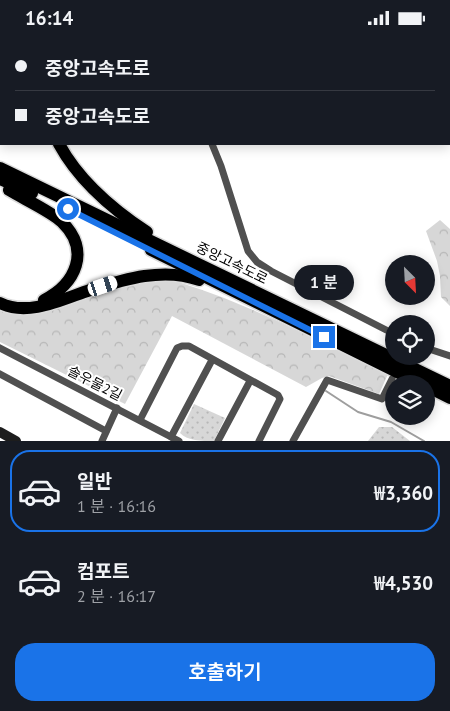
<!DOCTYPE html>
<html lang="ko">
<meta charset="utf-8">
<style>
body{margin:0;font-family:"PT Sans","Noto Sans KR",sans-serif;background:#242831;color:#f1f3f6;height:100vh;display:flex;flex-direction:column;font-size:19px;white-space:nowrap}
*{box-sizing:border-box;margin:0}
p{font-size:16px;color:#9ea1a6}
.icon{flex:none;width:28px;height:28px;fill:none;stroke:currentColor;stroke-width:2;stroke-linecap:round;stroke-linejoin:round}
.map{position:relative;height:406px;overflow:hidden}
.sheet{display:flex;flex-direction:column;background:#171b24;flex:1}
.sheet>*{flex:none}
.banner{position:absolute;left:0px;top:0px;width:450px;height:110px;box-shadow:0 2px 12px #0003;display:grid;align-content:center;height:110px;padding:0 15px;background:#171b24}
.needle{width:32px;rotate:156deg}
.fabs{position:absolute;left:385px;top:220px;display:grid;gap:10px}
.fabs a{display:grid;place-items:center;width:50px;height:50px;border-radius:50%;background:#171b24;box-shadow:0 2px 12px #0003;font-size:25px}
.end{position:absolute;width:22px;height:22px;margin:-11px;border:6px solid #1a73e8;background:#fff;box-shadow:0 0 0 2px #fff}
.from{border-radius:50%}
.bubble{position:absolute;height:35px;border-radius:18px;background:#171b24;box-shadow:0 2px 12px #0003;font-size:16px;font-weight:600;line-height:35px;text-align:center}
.car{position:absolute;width:15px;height:30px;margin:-15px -8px;border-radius:6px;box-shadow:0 0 4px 1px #0007;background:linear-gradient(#fff 24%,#345 0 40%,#fff 0 76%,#345 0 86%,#fff 0)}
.banner b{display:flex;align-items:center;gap:18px;height:48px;font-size:19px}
.banner b+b{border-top:1px solid #363941}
.banner i{width:12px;height:12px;background:#f1f3f6}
ul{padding:9px 0 0;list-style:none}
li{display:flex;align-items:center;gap:15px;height:82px;margin:0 10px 8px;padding:0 5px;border:2px solid transparent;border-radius:20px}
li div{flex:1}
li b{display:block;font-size:19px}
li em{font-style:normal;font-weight:600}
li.current{border-color:#1a73e8}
li>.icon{width:45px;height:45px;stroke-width:1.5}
.primary-button{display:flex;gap:10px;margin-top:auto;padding:10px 15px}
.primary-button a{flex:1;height:58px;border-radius:20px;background:#1a73e8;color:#fff;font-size:20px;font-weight:600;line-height:58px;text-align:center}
.status{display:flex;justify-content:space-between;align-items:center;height:35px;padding:0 25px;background:#171b24;direction:ltr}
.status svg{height:14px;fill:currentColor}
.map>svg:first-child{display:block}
.grass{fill:url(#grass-dots)}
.forest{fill:url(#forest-crowns)}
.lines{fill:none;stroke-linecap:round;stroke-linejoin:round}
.stream{stroke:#9e9e9e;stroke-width:2}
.highway-casing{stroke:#dbdbdb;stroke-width:15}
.street{stroke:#505050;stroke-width:7}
.secondary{stroke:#1d1d1d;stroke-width:10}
.highway{stroke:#000;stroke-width:12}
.route{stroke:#1a73e8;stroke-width:6}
.labels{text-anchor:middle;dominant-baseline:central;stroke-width:4;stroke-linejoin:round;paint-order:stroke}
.street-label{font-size:14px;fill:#000;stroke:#fff}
</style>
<div class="status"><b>16:14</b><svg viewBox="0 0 49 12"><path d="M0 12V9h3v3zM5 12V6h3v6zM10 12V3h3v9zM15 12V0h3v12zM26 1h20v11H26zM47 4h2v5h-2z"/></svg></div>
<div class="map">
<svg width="450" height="406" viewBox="0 0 450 406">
<defs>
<pattern id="grass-dots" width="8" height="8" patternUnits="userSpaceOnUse" patternTransform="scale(1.25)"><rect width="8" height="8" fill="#d7d7d7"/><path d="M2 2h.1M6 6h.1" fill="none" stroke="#b7b7b7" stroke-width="1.8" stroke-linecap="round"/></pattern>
<pattern id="forest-crowns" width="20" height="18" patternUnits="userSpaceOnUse" patternTransform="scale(1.25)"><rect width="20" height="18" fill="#d7d7d7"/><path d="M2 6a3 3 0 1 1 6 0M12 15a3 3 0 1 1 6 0" fill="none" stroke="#b7b7b7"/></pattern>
</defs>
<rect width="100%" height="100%" fill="#fff"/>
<!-- grass -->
<g class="grass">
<path d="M194 369 225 383 214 406C201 406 188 406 180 398Z"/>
<path d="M379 392H392L410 406H368Z"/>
</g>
<!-- forest -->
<g class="forest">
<path d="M440 185 450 194V271L441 262 440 241 437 226 426 196Z"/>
<path d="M168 244C245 266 316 305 388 339L379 359 329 341 322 343 306 352 172 281 125 369 0 307V272L46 275 81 265 139 246Z"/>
</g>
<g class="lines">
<!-- stream -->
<path class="stream" d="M326 356 358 377 391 387 424 406"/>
<!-- highway casing -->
<g class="highway-casing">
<g id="highway">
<path d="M119 1 121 0"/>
<path d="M138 1 141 0"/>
<path d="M0 49H1"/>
<path d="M0 87 1 85"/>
<path d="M0 100 1 98"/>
<path d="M59 109C79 146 112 174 147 197"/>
<path d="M0 133 450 351"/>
<path d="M0 144 32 158"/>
<path d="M9 155C22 163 52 177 62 187 91 215 76 249 44 265"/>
<path d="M151 215 421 349"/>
<path d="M0 268C28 282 63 264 90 255 125 244 164 232 199 245"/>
<path d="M426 351 450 363"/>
</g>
</g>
<!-- street -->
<g class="street">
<path d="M165 0 166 1"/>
<path d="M206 1 209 0"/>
<path d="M433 1 435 0"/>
<path d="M212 109 221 131 248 216 257 227 271 236 394 299"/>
<path d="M0 313 179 406"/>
<path d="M426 313 450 321"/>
<path d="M0 339 106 396"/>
<path d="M140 385 177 313 182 311H189L278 360 280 364 259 406"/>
<path d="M171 402 212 325"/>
<path d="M102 406 117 373"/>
<path d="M218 406 250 346"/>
<path d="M293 406 327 345 382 364 392 344"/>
</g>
<!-- secondary -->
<path class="secondary" d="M0 397 16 406"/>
<!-- highway -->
<use href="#highway" class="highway"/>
</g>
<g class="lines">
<!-- route -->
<path class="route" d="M68 174 324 302"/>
</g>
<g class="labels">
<!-- street labels -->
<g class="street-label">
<text transform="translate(232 228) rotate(26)">중앙고속도로</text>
<text transform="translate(95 348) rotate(27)">솔우물2길</text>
</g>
</g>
</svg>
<div class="fabs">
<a><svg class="needle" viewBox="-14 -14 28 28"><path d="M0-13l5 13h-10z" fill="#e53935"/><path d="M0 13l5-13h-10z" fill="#9ea1a6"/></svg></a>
<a><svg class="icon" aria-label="locate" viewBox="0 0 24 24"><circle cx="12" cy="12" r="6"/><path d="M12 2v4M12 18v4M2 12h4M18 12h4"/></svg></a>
<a><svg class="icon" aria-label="layers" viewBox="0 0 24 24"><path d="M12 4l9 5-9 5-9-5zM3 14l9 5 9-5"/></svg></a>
</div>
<i class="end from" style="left:68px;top:174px"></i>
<i class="end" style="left:324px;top:302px"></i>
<div class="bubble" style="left:294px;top:230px;width:60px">1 분</div>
<i class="car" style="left:103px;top:251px;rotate:72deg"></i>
<div class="banner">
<b><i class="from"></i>중앙고속도로</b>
<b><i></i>중앙고속도로</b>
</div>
</div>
<section class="sheet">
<ul>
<li class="current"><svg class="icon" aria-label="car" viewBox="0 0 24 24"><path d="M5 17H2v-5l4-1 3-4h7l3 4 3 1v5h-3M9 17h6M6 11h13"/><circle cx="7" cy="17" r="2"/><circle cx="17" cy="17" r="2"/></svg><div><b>일반</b><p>1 분 · 16:16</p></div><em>₩3,360</em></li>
<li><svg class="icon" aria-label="car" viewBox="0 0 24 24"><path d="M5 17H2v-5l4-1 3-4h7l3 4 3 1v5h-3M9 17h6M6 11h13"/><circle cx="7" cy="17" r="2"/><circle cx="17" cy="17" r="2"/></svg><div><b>컴포트</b><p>2 분 · 16:17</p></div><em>₩4,530</em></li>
</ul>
<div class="primary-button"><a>호출하기</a></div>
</section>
